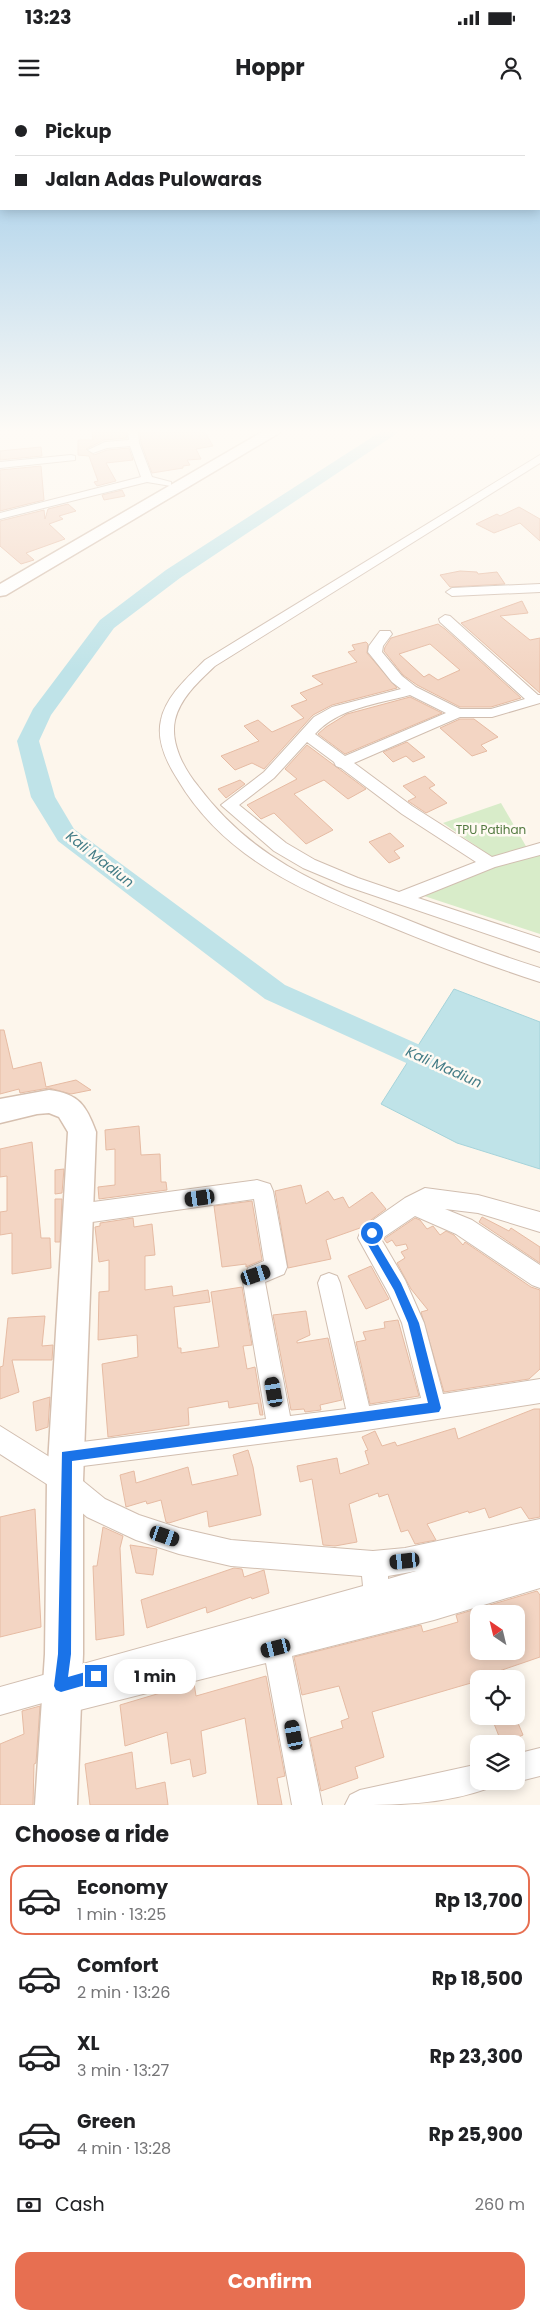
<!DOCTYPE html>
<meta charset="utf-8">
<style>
body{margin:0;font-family:Poppins,sans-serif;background:#f2f2f2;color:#202124;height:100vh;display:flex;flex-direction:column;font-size:19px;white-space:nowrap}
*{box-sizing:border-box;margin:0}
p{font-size:16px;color:#757577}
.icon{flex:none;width:28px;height:28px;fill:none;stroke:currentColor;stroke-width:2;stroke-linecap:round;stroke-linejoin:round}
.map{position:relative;height:1705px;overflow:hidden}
.side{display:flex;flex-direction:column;background:#fff;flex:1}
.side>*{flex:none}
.hud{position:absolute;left:0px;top:0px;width:540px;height:110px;box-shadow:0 2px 12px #0003;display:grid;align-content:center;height:110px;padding:0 15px;background:#fff}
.needle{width:32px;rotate:325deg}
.buttons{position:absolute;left:470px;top:1505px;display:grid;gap:10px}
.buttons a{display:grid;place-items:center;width:55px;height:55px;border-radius:10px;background:#fff;box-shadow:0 2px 12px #0003;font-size:25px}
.end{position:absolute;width:22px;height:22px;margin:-11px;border:6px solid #1a73e8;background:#fff;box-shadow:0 0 0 2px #fff}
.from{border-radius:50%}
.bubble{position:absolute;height:35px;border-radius:15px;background:#fff;box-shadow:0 2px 12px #0003;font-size:16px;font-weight:700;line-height:35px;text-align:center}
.car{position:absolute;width:15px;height:30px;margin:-15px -8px;border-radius:6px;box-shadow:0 0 4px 1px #0007;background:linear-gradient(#222 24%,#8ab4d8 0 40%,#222 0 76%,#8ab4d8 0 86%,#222 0)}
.hud b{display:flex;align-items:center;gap:18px;height:48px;font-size:19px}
.hud b+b{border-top:1px solid #e0e0e0}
.hud i{width:12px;height:12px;background:#202124}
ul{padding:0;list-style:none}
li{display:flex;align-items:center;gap:15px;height:70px;margin:0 10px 8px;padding:0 5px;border:2px solid transparent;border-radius:15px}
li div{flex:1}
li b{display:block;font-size:19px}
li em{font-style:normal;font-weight:700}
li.selected{border-color:#e76f51}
li>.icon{width:45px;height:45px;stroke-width:1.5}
h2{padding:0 15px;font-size:22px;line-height:60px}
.pay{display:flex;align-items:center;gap:12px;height:55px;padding:0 15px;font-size:19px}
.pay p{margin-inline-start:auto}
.button{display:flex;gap:10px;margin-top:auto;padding:10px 15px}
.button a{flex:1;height:58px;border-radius:15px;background:#e76f51;color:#fff;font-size:20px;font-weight:700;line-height:58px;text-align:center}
.status{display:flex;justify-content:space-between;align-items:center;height:35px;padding:0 25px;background:#fff;direction:ltr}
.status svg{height:14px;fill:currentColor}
header{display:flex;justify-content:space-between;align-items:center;height:65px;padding:0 15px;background:#fff;font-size:22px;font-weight:700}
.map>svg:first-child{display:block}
.green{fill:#d8ecc9}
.water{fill:#bfe3e8;stroke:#a5d3da}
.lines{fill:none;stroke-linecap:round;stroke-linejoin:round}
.river{fill:#bfe3e8;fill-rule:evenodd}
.building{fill:#f3d5c3;stroke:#e6bba3;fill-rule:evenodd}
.street-casing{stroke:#d1beb0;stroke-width:2}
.secondary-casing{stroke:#d6c0b0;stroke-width:3}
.street{fill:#fff;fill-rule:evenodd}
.secondary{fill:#fff;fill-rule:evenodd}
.route{fill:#1a73e8}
.labels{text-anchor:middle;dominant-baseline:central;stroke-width:5;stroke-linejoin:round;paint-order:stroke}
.park-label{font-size:12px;fill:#537a41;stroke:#fffaf3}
.water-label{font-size:14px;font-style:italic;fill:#437c86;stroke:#fffaf3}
</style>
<div class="status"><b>13:23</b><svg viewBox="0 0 49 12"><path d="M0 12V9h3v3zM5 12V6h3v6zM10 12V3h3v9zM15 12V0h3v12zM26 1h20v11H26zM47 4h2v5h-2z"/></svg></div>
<header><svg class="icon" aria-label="menu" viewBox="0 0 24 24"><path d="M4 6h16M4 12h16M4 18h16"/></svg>Hoppr<svg class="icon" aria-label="person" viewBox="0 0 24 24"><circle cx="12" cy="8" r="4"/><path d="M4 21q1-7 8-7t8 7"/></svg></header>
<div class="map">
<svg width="540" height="1705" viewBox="0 0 540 1705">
<rect width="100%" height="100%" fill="#fdf6ec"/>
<!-- green -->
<g class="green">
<path d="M501 703 527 748 492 757 443 723Z"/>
<path d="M540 754V834L418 794 471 771Z"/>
</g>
<!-- water -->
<path class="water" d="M454 889 540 922V1069L457 1043 381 1004Z"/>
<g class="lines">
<!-- river -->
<path class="river" d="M380 332H399L180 478 114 528 51 615 39 641 55 697 74 729 285 885 456 961 460 969 456 977 446 981 265 899 58 741 31 697 17 641 33 609 100 520 166 470Z"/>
</g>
<!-- building -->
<g class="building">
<path d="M92 332H126L127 338 104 340 86 349 94 355 107 350 129 348 133 360 106 363 116 381 97 386 94 382 98 381 89 356 78 355V340H93Z"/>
<path d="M205 332 213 346 196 349 201 359 187 360 190 365 183 366V368L152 373 141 343 140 333Z"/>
<path d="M41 347 42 356 0 360V351Z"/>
<path d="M41 366 44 400 0 411V370Z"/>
<path d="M122 390 125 396 104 400 102 395Z"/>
<path d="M68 404 76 411 59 416 63 419 49 424 65 439 26 453 34 460 21 464 0 446V421L44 410 45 419 48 409Z"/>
<path d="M519 407 540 419V441L520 423 494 433 476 424 497 414 500 416Z"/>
<path d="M460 471 477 472 478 474 497 472 505 484 450 487 440 475Z"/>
<path d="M522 501 528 513 500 516 530 540 540 538V593L461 523Z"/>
<path d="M438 524 445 529 521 598 491 607H460L417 585 403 575 384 551 385 547 391 538ZM430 544 460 570 438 580 429 574 424 577 399 554Z"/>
<path d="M366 542 368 544 367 553 397 588 332 605 313 615 264 669 252 663 235 670 221 656 259 641 244 626 258 620 272 632 304 618 291 606 307 600 300 593 323 584 312 576 357 562 348 552 355 550 352 545Z"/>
<path d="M410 597 442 613 345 654 318 634 326 627 347 614Z"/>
<path d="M460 619H474L498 637 481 645 487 651 472 656 440 628Z"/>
<path d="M407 642 425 657 413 662 406 656 393 662 383 652Z"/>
<path d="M307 645 366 689 348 699 324 680 294 694 333 730 306 744 274 713 261 719 247 705 297 679 285 669Z"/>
<path d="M425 676 435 685 429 688 447 703 426 713 408 701 416 697 403 686Z"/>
<path d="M240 680 245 684 226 698 218 689Z"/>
<path d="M390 733 404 746 394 751 400 758 389 763 369 742Z"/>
<path d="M0 930H4L13 969 41 962 46 987 76 980 91 990 71 994 49 988 20 993 19 989 0 994Z"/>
<path d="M139 1026 141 1055 160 1054 161 1082H166L167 1090 99 1099 98 1087 115 1085V1049L106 1050 105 1030Z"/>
<path d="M32 1042 41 1138H50L51 1168 12 1174V1133L0 1135V1112L7 1111V1076L0 1077V1049Z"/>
<path d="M64 1069 62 1093 55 1094V1070Z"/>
<path d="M301 1085 306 1104 328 1091 334 1100 343 1097 349 1108 372 1092 386 1109 360 1128 326 1140 331 1159 288 1168 275 1091Z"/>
<path d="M55 1099H62L60 1142H55Z"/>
<path d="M252 1101 262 1160 246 1167V1164L222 1167 214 1106Z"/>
<path d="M482 1117 509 1131 511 1128 540 1147V1163L479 1122Z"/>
<path d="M133 1118 134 1127 152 1124 155 1155 145 1156V1190L172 1186 173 1196 208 1190 210 1202 174 1207 178 1248H181V1253L219 1247 211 1192 242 1187 252 1245 243 1246 247 1269 255 1267 263 1315H260L258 1303 229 1308 228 1301 188 1308 189 1325 108 1337 102 1264 138 1257 137 1235 98 1240 99 1192 109 1191V1160L99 1162 95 1127 100 1126V1123Z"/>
<path d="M415 1118 420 1120 427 1129 433 1126 440 1135 446 1131 454 1135 463 1145 465 1142 531 1187 540 1190V1269L529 1279 444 1292 421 1212 428 1210 411 1189 397 1163 405 1158 401 1152 408 1149 406 1144 396 1146 392 1140 387 1143 384 1139Z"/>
<path d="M371 1166 389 1199 366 1209 348 1176Z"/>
<path d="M306 1211 310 1235 297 1241V1243L328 1238 342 1300 320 1305 321 1310 305 1312 304 1309 291 1310 273 1215Z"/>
<path d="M45 1216 42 1246 53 1245 52 1260H12L19 1292 0 1299V1267L3 1266 8 1218Z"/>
<path d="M398 1220 419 1296 370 1304 356 1242 366 1240 363 1232 385 1228 384 1222Z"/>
<path d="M50 1297 48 1327 36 1331 33 1302Z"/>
<path d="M534 1309H540V1417L529 1419 521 1407 489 1418 485 1408 469 1413 468 1411 427 1424 436 1440 415 1444 408 1430 401 1432 388 1394 379 1397 378 1393 349 1404 357 1442 335 1446 323 1445 312 1379 300 1382 297 1366 337 1358 340 1374 369 1364 365 1351 368 1350 362 1337 375 1331 382 1346 395 1342 397 1346 455 1328 458 1339Z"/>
<path d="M248 1350 253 1367 261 1415 209 1427 207 1411 169 1423 166 1422 161 1400 147 1404 146 1401 126 1407 120 1375 134 1371 136 1383 188 1367 192 1385 238 1375 233 1355Z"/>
<path d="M35 1409 41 1527 0 1537V1417Z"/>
<path d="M103 1427 123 1436 120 1448 124 1535 96 1540 93 1466H97Z"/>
<path d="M130 1445 157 1449 153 1475 136 1473Z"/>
<path d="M234 1468 242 1469 244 1477 264 1470 269 1493 252 1499 251 1497 207 1513 206 1507 147 1528 141 1500Z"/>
<path d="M537 1491 540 1495V1557L470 1581 471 1583 372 1612 384 1657 355 1667 358 1678 321 1691 310 1638 343 1628 341 1621 349 1618 339 1586 302 1595 294 1557 421 1525 423 1532 458 1522 456 1515ZM479 1514H516V1551H479Z"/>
<path d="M266 1576 285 1676 277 1678 282 1705H258L245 1618 201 1631 206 1673 193 1677 190 1659 171 1664 167 1632 125 1646 120 1605 194 1583 196 1596Z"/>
<path d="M40 1606 36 1663 34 1664 33 1705H0V1644L24 1634 22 1611Z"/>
<path d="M491 1616H515L523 1635 502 1644Z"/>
<path d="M132 1652 136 1689 165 1682 168 1705H90L85 1664Z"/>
</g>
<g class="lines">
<!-- street casing -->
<g class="street-casing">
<g id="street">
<path d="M128 332H138L139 343 152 377 171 382V386L147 382 0 419V413L141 377 130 346 107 348 93 353 88 350 105 342 129 340Z"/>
<path d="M71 355 75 356V360L0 368V362Z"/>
<path d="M540 355V363L215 566C199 581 180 598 175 620 170 643 184 669 198 686 252 758 317 784 398 816 445 835 492 853 540 868V882C487 865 435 845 384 824 303 791 225 759 178 680 167 663 156 641 161 620 166 596 188 577 205 560Z"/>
<path d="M540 484V492L452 496 446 492 452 488Z"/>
<path d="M445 515 450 516 538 595H540V603L492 617H460L354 663 412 706 492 757 540 743V755L495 767 418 798 540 838V852L346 786 303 768 274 751 221 705 264 672 314 617 332 607 401 589 392 582 368 552 369 546 380 531H390L392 534 383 546 382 552 402 576 416 587 460 609H491L525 599 440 522 439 519ZM410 595 446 613 345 656 315 634C338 608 377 604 410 595ZM307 642 334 662 336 666 341 668 402 714 476 762 399 792 358 778 315 760 286 743 239 705 274 678Z"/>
<path d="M257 1080 270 1084 273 1091 287 1167 284 1174 265 1182 290 1316 346 1309 318 1183 321 1176 329 1173 337 1176 340 1183 369 1306 421 1298 402 1223 389 1194 358 1138 362 1128 405 1098 425 1088 478 1095 540 1112V1132L478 1113 445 1109 472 1120 540 1165V1188L532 1185 456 1134 415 1116 381 1139 405 1180 424 1223 443 1294 540 1279V1303L360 1331 67 1368 105 1399 139 1415 179 1428 231 1440 373 1451 405 1448 540 1419V1488L434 1520 292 1556 322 1705H292L266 1563 60 1615 50 1611 46 1602 0 1615V1587L363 1486 362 1476 231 1466 179 1454 136 1440 87 1417 56 1390 0 1354V1326L56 1361 54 1356 57 1347 66 1344 266 1319 243 1182 248 1168 264 1161 254 1099 78 1124 71 1121 67 1114 71 1107 78 1104ZM416 1471 388 1479V1476Z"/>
<path d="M540 1648V1676L516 1682 513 1681H516V1654Z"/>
<path d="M479 1664V1681H492L489 1688C443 1705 395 1705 345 1705L350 1695 360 1690Z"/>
</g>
</g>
<!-- secondary casing -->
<g class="secondary-casing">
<g id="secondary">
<path d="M262 332H281L6 495 0 496V484Z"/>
<path d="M49 990C79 994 86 1005 96 1032L83 1381V1554L77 1705H35L45 1554 47 1381 68 1032 59 1017 49 1013 37 1014 0 1023V999Z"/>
</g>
</g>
<!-- street -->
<use href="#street" class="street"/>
<!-- secondary -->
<use href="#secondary" class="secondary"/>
</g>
<!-- sky -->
<linearGradient id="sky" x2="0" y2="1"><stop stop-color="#97c7e8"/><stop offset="0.58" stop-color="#fefbf6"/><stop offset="1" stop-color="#fefbf6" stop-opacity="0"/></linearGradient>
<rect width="540" height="571" fill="url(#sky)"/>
<!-- route -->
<path class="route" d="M372 1128 375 1130 377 1133 374 1138 401 1183 419 1223 441 1308 439 1312 72 1361 71 1554 68 1577 96 1569 101 1571 102 1576 101 1580 96 1582 61 1592 56 1590 54 1586 58 1554 62 1352 428 1303 408 1223 394 1190 364 1138 368 1130Z"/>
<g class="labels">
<!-- park labels -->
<g class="park-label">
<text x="491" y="729">TPU Patihan</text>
</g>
<!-- water labels -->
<g class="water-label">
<text transform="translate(100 759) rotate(38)">Kali Madiun</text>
<text transform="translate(444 967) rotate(24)">Kali Madiun</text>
</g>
</g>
</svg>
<div class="buttons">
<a><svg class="needle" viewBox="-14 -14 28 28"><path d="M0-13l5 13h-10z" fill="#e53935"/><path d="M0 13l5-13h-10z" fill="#757577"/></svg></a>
<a><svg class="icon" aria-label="locate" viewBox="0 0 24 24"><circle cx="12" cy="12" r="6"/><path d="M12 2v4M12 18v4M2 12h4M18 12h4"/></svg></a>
<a><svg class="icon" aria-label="layers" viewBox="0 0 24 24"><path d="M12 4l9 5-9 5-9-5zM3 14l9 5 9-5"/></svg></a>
</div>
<i class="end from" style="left:372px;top:1133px"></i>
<i class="end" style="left:96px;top:1576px"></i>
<div class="bubble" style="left:114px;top:1559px;width:82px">1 min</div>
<i class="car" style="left:200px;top:1098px;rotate:262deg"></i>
<i class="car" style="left:256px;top:1175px;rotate:72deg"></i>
<i class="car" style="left:274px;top:1292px;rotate:350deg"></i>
<i class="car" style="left:165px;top:1436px;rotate:109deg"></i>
<i class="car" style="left:405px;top:1461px;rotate:264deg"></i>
<i class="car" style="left:276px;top:1548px;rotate:256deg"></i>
<i class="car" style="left:294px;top:1635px;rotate:349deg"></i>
<div class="hud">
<b><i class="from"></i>Pickup</b>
<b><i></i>Jalan Adas Pulowaras</b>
</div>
</div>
<section class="side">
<h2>Choose a ride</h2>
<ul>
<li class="selected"><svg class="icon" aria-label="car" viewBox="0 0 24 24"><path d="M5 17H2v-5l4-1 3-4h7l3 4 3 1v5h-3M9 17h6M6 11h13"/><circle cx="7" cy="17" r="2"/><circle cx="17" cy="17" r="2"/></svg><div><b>Economy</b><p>1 min · 13:25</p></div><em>Rp 13,700</em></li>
<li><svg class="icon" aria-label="car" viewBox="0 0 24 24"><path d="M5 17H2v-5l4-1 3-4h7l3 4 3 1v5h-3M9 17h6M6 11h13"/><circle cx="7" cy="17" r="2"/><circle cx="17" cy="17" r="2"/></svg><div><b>Comfort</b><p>2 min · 13:26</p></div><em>Rp 18,500</em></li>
<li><svg class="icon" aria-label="car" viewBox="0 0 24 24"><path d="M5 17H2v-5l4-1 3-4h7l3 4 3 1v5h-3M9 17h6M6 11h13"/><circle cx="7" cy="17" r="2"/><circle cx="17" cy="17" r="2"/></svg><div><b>XL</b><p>3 min · 13:27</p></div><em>Rp 23,300</em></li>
<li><svg class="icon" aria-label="car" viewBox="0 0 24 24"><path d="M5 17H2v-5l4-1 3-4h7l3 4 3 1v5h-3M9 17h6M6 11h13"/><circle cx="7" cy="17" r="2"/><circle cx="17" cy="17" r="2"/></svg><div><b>Green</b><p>4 min · 13:28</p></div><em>Rp 25,900</em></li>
</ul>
<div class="pay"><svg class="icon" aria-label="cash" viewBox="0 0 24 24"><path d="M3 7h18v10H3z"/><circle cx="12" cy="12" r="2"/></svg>Cash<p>260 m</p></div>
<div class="button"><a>Confirm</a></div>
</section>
